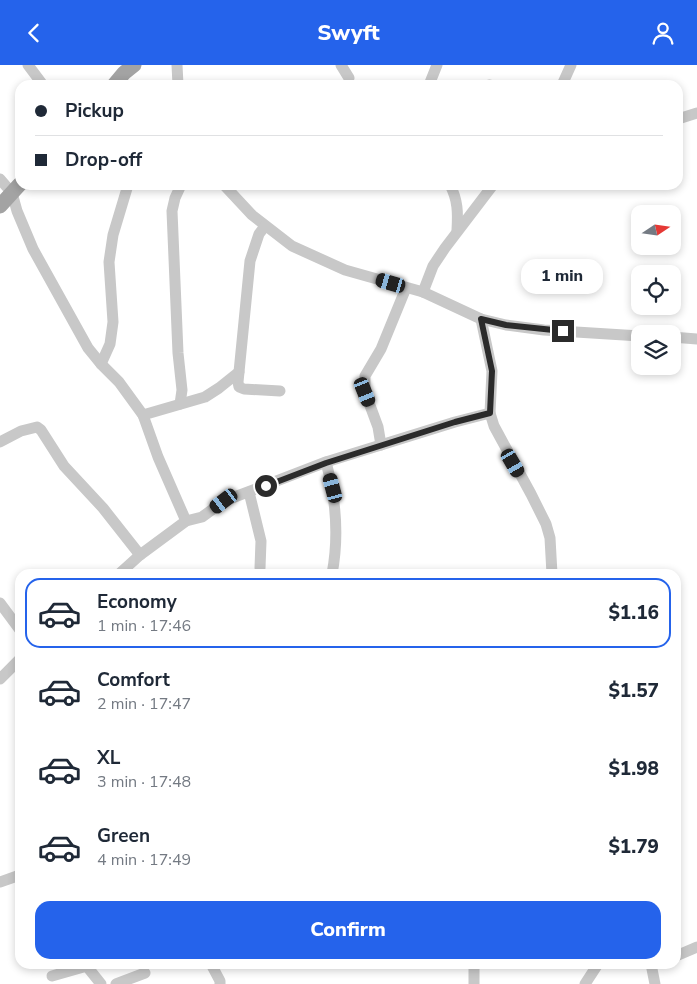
<!DOCTYPE html>
<meta charset="utf-8">
<style>
body{margin:0;font-family:"Nunito Sans",sans-serif;background:#f2f2f3;color:#1f2937;height:100vh;display:flex;flex-direction:column;font-size:19px;white-space:nowrap}
*{box-sizing:border-box;margin:0}
p{font-size:16px;color:#747a83}
.icon{flex:none;width:28px;height:28px;fill:none;stroke:currentColor;stroke-width:2;stroke-linecap:round;stroke-linejoin:round}
.map{position:relative;flex:1;overflow:hidden}
.drawer{position:absolute;left:15px;top:504px;width:666px;height:400px;display:flex;flex-direction:column;background:#fff;border-radius:15px;box-shadow:0 2px 8px #0003}
.drawer>*{flex:none}
.top-card{position:absolute;left:15px;top:15px;width:668px;height:110px;border-radius:15px;box-shadow:0 2px 8px #0003;display:grid;align-content:center;height:110px;padding:0 20px;background:#fff}
.needle{width:32px;rotate:77deg}
.controls{position:absolute;left:631px;top:140px;display:grid;gap:10px}
.controls a{display:grid;place-items:center;width:50px;height:50px;border-radius:10px;background:#fff;box-shadow:0 2px 8px #0003;font-size:25px}
.end{position:absolute;width:22px;height:22px;margin:-11px;border:6px solid #2b2b2b;background:#fff;box-shadow:0 0 0 2px #fff}
.from{border-radius:50%}
.bubble{position:absolute;height:35px;border-radius:15px;background:#fff;box-shadow:0 2px 8px #0003;font-size:16px;font-weight:800;line-height:35px;text-align:center}
.car{position:absolute;width:15px;height:30px;margin:-15px -8px;border-radius:6px;box-shadow:0 0 4px 1px #0007;background:linear-gradient(#222 24%,#8ab4d8 0 40%,#222 0 76%,#8ab4d8 0 86%,#222 0)}
.top-card b{display:flex;align-items:center;gap:18px;height:48px;font-size:19px}
.top-card b+b{border-top:1px solid #e0e1e3}
.top-card i{width:12px;height:12px;background:#1f2937}
ul{padding:9px 0 0;list-style:none}
li{display:flex;align-items:center;gap:15px;height:70px;margin:0 10px 8px;padding:0 10px;border:2px solid transparent;border-radius:15px}
li div{flex:1}
li b{display:block;font-size:19px}
li em{font-style:normal;font-weight:800}
li.current{border-color:#2563eb}
li>.icon{width:45px;height:45px;stroke-width:1.5}
.cta{display:flex;gap:10px;margin-top:auto;padding:10px 20px}
.cta a{flex:1;height:58px;border-radius:15px;background:#2563eb;color:#fff;font-size:20px;font-weight:800;line-height:58px;text-align:center}
header{display:flex;justify-content:space-between;align-items:center;height:65px;padding:0 20px;background:#2563eb;color:#fff;font-size:22px;font-weight:800}
.map>svg:first-child{display:block}
.lines{fill:none;stroke-linecap:round;stroke-linejoin:round}
.minor{stroke:#c8c8c8;stroke-width:11}
.major{stroke:#a3a3a3;stroke-width:15}
.route{stroke:#2b2b2b;stroke-width:6}
</style>
<header><svg class="icon" aria-label="back" viewBox="0 0 24 24"><path d="M15 5l-7 7 7 7"/></svg>Swyft<svg class="icon" aria-label="person" viewBox="0 0 24 24"><circle cx="12" cy="8" r="4"/><path d="M4 21q1-7 8-7t8 7"/></svg></header>
<div class="map">
<svg width="697" height="919" viewBox="0 0 697 919">
<rect width="100%" height="100%" fill="#fff"/>
<g class="lines">
<!-- minor -->
<g class="minor">
<path d="M28 0 43 20"/>
<path d="M177 0 178 20"/>
<path d="M341 0 349 13"/>
<path d="M429 20 437 0"/>
<path d="M489 20H490"/>
<path d="M562 20 571 0"/>
<path d="M678 54 697 48"/>
<path d="M0 114 12 128 17 146 33 184 88 283 101 299 119 317 143 350 158 392 186 456"/>
<path d="M224 120 252 150 292 181 345 205 423 227 481 254 506 260 544 265 640 271"/>
<path d="M450 120C458 135 458 148 457 165"/>
<path d="M265 161 259 169 250 196 238 317 239 322 244 324 280 326"/>
<path d="M423 227 433 201 445 183 493 120"/>
<path d="M481 254 492 306 490 348 494 361 531 429 546 459 550 473 552 509"/>
<path d="M672 272 697 274"/>
<path d="M101 299 110 279 113 257 109 197 113 170 128 120"/>
<path d="M180 339 182 325 178 288 172 146 175 133 181 120"/>
<path d="M143 350 205 332 219 323 239 307"/>
<path d="M0 377 21 366 37 362 41 365 64 401 103 443 140 490"/>
<path d="M381 380 378 362 365 327V311L381 284 406 223"/>
<path d="M326 397C336 434 339 472 332 509"/>
<path d="M249 427 261 476 260 503"/>
<path d="M119 509 140 490 186 456 202 452 224 436 326 397 455 357 490 348"/>
<path d="M0 538 20 565"/>
<path d="M0 614 20 594"/>
<path d="M0 817 20 810"/>
<path d="M676 891 697 882"/>
<path d="M85 899 101 919"/>
<path d="M211 899 220 916V919"/>
<path d="M651 899 655 919"/>
<path d="M52 911 87 901"/>
<path d="M116 919 145 908"/>
<path d="M474 919V899"/>
<path d="M585 919 598 899"/>
</g>
<!-- major -->
<g class="major">
<path d="M114 20 124 8 134 0"/>
<path d="M0 141 20 119"/>
</g>
</g>
<g class="lines">
<!-- route -->
<path class="route" d="M266 421 326 398 455 357 490 348 492 306 481 254 506 260 563 266"/>
</g>
</svg>
<div class="controls">
<a><svg class="needle" viewBox="-14 -14 28 28"><path d="M0-13l5 13h-10z" fill="#e53935"/><path d="M0 13l5-13h-10z" fill="#747a83"/></svg></a>
<a><svg class="icon" aria-label="locate" viewBox="0 0 24 24"><circle cx="12" cy="12" r="6"/><path d="M12 2v4M12 18v4M2 12h4M18 12h4"/></svg></a>
<a><svg class="icon" aria-label="layers" viewBox="0 0 24 24"><path d="M12 4l9 5-9 5-9-5zM3 14l9 5 9-5"/></svg></a>
</div>
<i class="end from" style="left:266px;top:421px"></i>
<i class="end" style="left:563px;top:266px"></i>
<div class="bubble" style="left:521px;top:194px;width:82px">1 min</div>
<i class="car" style="left:391px;top:218px;rotate:286deg"></i>
<i class="car" style="left:365px;top:327px;rotate:158deg"></i>
<i class="car" style="left:513px;top:398px;rotate:150deg"></i>
<i class="car" style="left:333px;top:423px;rotate:345deg"></i>
<i class="car" style="left:224px;top:436px;rotate:233deg"></i>
<div class="top-card">
<b><i class="from"></i>Pickup</b>
<b><i></i>Drop-off</b>
</div>
<section class="drawer">
<ul>
<li class="current"><svg class="icon" aria-label="car" viewBox="0 0 24 24"><path d="M5 17H2v-5l4-1 3-4h7l3 4 3 1v5h-3M9 17h6M6 11h13"/><circle cx="7" cy="17" r="2"/><circle cx="17" cy="17" r="2"/></svg><div><b>Economy</b><p>1 min · 17:46</p></div><em>$1.16</em></li>
<li><svg class="icon" aria-label="car" viewBox="0 0 24 24"><path d="M5 17H2v-5l4-1 3-4h7l3 4 3 1v5h-3M9 17h6M6 11h13"/><circle cx="7" cy="17" r="2"/><circle cx="17" cy="17" r="2"/></svg><div><b>Comfort</b><p>2 min · 17:47</p></div><em>$1.57</em></li>
<li><svg class="icon" aria-label="car" viewBox="0 0 24 24"><path d="M5 17H2v-5l4-1 3-4h7l3 4 3 1v5h-3M9 17h6M6 11h13"/><circle cx="7" cy="17" r="2"/><circle cx="17" cy="17" r="2"/></svg><div><b>XL</b><p>3 min · 17:48</p></div><em>$1.98</em></li>
<li><svg class="icon" aria-label="car" viewBox="0 0 24 24"><path d="M5 17H2v-5l4-1 3-4h7l3 4 3 1v5h-3M9 17h6M6 11h13"/><circle cx="7" cy="17" r="2"/><circle cx="17" cy="17" r="2"/></svg><div><b>Green</b><p>4 min · 17:49</p></div><em>$1.79</em></li>
</ul>
<div class="cta"><a>Confirm</a></div>
</section>
</div>
